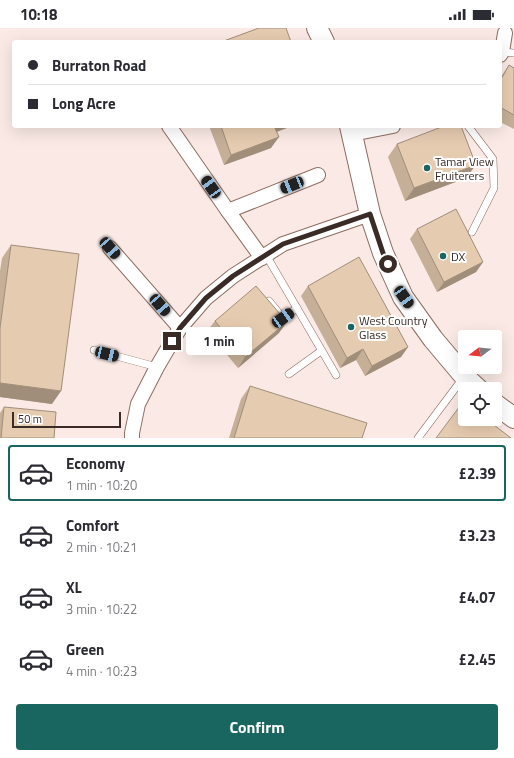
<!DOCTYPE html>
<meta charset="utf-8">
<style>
body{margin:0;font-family:"Titillium Web",sans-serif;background:#f7f7f7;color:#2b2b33;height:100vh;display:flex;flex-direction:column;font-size:15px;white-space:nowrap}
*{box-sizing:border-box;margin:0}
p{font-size:13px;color:#7c7c81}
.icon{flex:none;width:22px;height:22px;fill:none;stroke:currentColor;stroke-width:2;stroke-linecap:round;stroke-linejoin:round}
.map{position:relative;height:410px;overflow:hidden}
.side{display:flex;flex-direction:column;background:#fff;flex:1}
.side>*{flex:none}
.top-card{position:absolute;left:12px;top:12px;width:490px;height:88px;border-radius:4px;box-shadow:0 4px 16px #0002;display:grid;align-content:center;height:88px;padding:0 16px;background:#fff}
.needle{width:26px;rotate:254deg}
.fabs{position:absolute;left:458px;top:302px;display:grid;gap:8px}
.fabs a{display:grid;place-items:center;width:44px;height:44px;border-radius:4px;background:#fff;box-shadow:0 4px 16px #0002;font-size:20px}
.scale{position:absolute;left:12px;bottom:10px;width:109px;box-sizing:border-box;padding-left:4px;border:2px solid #3a2b27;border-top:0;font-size:11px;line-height:14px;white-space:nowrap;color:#3a2b27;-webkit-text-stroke:3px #fff;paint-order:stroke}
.end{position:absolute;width:18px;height:18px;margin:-9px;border:5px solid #3a2b27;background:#fff;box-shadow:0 0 0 2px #fff}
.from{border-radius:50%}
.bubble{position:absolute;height:28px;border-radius:4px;background:#fff;box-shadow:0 4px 16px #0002;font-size:13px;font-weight:700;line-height:28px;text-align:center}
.car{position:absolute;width:12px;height:24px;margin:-12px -6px;border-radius:5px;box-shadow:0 0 3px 1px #0007;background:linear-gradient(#222 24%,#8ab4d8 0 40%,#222 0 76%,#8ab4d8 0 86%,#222 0)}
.top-card b{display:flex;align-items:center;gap:14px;height:38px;font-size:15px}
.top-card b+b{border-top:1px solid #e1e1e2}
.top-card i{width:10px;height:10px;background:#2b2b33}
ul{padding:7px 0 0;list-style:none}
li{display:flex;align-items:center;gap:12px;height:56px;margin:0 8px 6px;padding:0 8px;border:2px solid transparent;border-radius:4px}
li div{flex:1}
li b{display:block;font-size:15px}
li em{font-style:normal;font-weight:700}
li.current{border-color:#19655f}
li>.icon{width:36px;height:36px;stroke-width:1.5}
.button{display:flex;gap:8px;margin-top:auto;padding:8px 16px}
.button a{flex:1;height:46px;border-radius:4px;background:#19655f;color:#fff;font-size:16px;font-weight:700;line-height:46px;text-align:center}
.status{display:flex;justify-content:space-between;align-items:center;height:28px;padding:0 20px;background:#fff;direction:ltr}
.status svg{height:11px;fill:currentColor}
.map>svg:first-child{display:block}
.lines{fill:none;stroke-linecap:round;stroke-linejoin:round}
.lane-casing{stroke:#8e6c61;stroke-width:8}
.street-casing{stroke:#8e6c61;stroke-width:16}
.secondary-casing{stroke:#8e6c61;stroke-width:22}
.lane{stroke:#fff;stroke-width:7}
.street{stroke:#fff;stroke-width:14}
.secondary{stroke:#fff;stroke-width:20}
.wall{fill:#c5af97}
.shaded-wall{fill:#a08e7b}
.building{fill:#e5cbb0;stroke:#a08e7b}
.route{stroke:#3a2b27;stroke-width:5}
.poi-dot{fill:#19655f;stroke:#fff;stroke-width:1.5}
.labels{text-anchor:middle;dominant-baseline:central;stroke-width:4;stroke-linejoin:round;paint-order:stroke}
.poi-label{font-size:12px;fill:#3a2b27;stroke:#fff;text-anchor:start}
</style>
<div class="status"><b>10:18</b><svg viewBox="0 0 49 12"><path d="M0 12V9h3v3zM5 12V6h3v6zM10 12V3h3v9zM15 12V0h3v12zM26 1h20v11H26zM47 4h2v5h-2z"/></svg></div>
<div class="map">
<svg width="514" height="410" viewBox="0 0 514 410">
<rect width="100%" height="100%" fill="#fae9e4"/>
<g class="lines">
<!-- lane casing -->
<g class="lane-casing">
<g id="lane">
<path d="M502 24 514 25"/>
<path d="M468 98 493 131 494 160 472 204"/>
<path d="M266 227 336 347"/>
<path d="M269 273 283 290 297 280"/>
<path d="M94 322 157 339"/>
<path d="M289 346 321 323"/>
<path d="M418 410 463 350"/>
</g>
</g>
<!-- street casing -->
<g class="street-casing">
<g id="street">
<path d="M500 27 502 24 505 5"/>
<path d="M169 98 228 183"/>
<path d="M352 106 393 98"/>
<path d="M110 220 180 300"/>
<path d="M262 230 228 183 318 147"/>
<path d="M132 410V405L138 376 157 339 180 300 206 270 233 248 283 216 370 186"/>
</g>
</g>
<!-- secondary casing -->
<g class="secondary-casing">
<g id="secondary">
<path d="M317 0 324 14"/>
<path d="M350 98 370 186 383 225 403 269 433 311 465 349 478 361"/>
<path d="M495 376 514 390"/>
</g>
</g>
<!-- lane -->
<use href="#lane" class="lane"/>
<!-- street -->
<use href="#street" class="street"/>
<!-- secondary -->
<use href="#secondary" class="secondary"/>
</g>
<!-- wall -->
<g class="wall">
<path d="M509 37 514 40V101L500 94V50Z"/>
<path d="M209 98H292L277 104 271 120 224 137Z"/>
<path d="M397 116 466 150 405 173 388 129Z"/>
<path d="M417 201 483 234 476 244 437 264 410 211Z"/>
<path d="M11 217 52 376 0 369V243L2 230Z"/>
<path d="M308 258 408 319 401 329 365 348 356 332 340 340 301 268Z"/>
<path d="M215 293 279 305 238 340 207 303Z"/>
<path d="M250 358 362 410H229L241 371Z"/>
<path d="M4 379 54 410H0V385Z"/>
</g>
<!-- shaded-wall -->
<g class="shaded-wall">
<path d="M273 98H292L267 107Z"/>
<path d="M279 109 271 120 224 137 231 127Z"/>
<path d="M476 137 466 150 405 173 414 160Z"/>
<path d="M483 234 476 244 437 264 444 254Z"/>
<path d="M287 294 279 305 238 340 245 329Z"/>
<path d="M408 319 401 329 365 348 372 338Z"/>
<path d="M363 321 356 332 340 340 347 330Z"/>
<path d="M0 355 61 363 52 376 0 369Z"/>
</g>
<!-- building -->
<g class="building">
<path d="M259 0H286L291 14H221Z"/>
<path d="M509 37 514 40V87L500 79V53Z"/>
<path d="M221 98H274L279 109 231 127Z"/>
<path d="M444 98H461L476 137 414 160 397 116Z"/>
<path d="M456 181 483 234 444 254 417 201Z"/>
<path d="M11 217 79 226 61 363 0 355V300Z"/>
<path d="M359 229 408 319 372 338 363 321 347 330 308 258Z"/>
<path d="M256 258 287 294 245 329 215 293Z"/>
<path d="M250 358 367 395 362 410H234Z"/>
<path d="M463 374 465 375V391H486L511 410H436Z"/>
<path d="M4 379 56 384 54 410H1Z"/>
</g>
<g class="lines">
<!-- route -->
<path class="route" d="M172 313 180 300 206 270 233 248 283 216 370 186 383 225 388 236"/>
</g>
<!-- markers -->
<g class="poi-dot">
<circle cx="427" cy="140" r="4"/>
<circle cx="443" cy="228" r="4"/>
<circle cx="351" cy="299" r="4"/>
</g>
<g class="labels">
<!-- poi labels -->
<g class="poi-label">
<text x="435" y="133">Tamar View<tspan x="435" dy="14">Fruiterers</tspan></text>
<text x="451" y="228">DX</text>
<text x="359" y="292">West Country<tspan x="359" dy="14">Glass</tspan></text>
</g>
</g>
</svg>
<div class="fabs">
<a><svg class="needle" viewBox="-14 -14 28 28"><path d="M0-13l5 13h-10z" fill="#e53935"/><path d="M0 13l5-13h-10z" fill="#7c7c81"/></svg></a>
<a><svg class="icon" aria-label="locate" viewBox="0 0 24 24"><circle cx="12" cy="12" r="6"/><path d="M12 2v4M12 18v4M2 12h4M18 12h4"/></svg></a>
</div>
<div class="scale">50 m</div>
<i class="end from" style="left:388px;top:236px"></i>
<i class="end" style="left:172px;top:313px"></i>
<div class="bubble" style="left:186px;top:299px;width:66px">1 min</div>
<i class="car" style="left:292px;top:157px;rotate:248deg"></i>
<i class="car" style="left:211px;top:159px;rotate:325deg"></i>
<i class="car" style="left:110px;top:220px;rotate:139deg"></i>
<i class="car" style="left:404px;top:269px;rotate:145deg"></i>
<i class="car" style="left:160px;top:277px;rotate:139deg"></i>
<i class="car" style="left:283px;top:290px;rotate:56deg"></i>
<i class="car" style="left:107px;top:326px;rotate:104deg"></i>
<div class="top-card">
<b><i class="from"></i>Burraton Road</b>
<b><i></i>Long Acre</b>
</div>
</div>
<section class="side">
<ul>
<li class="current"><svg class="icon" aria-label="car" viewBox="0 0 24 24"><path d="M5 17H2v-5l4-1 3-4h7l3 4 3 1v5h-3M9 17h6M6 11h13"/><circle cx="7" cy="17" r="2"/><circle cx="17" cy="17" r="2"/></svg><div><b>Economy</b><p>1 min · 10:20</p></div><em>£2.39</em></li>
<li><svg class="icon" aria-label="car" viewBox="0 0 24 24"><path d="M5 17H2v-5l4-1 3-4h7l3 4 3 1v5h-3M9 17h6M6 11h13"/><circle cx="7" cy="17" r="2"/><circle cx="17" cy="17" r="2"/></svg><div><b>Comfort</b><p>2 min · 10:21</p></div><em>£3.23</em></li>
<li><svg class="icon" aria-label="car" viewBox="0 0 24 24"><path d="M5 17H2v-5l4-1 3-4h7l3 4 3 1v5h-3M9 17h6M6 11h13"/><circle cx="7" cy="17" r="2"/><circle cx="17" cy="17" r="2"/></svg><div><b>XL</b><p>3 min · 10:22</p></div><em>£4.07</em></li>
<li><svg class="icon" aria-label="car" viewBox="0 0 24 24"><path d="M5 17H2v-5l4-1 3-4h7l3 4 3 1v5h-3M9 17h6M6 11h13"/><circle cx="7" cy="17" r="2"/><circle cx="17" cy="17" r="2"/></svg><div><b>Green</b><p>4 min · 10:23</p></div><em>£2.45</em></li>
</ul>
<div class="button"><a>Confirm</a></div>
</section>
